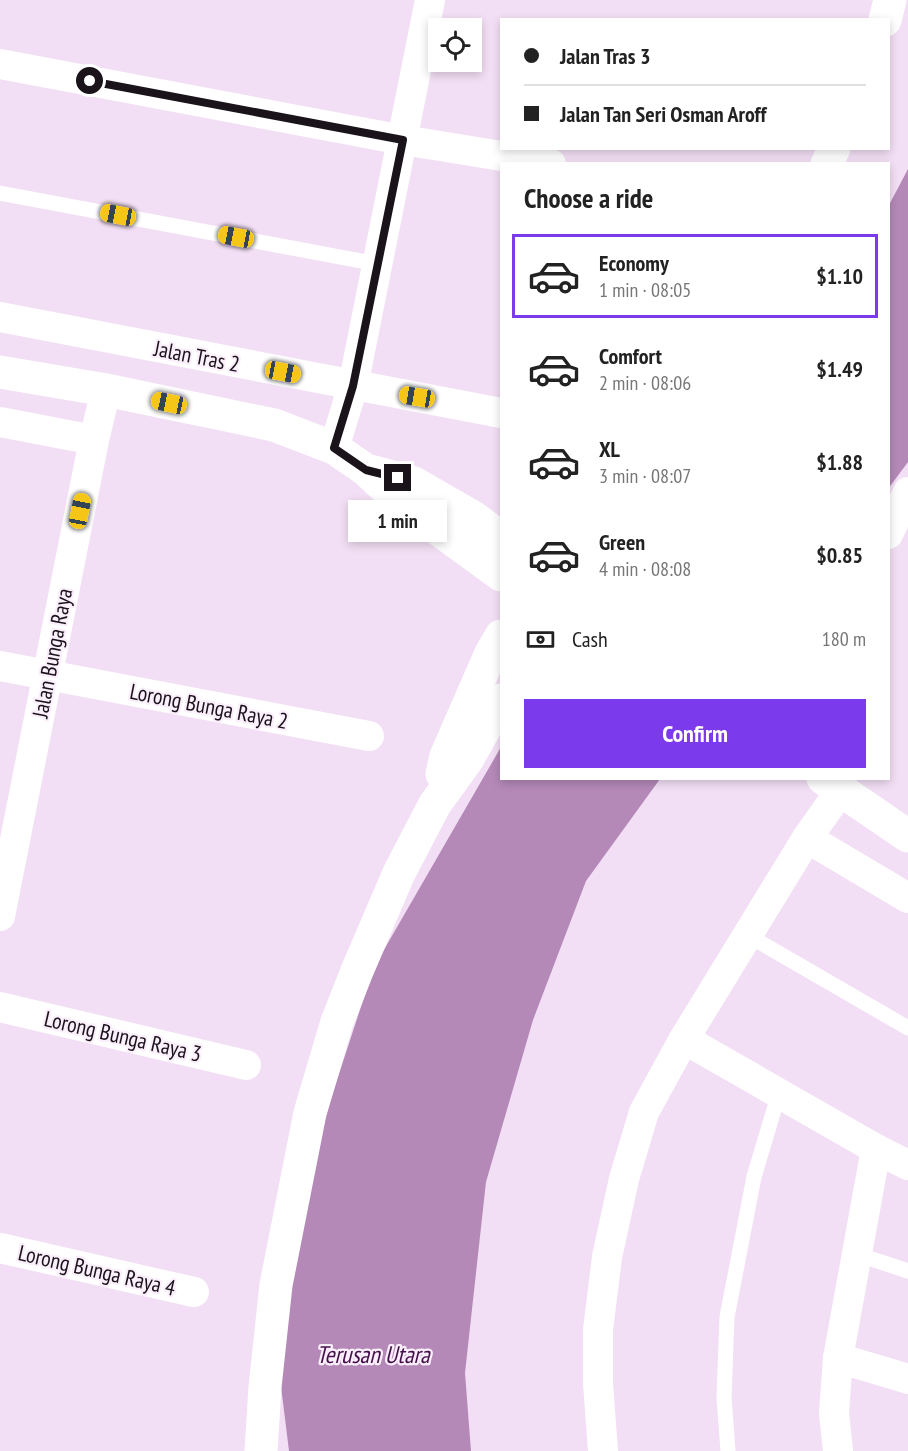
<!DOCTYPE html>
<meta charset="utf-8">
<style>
body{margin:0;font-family:"PT Sans Narrow",sans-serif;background:#f6f6f6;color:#222;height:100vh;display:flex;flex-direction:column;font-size:22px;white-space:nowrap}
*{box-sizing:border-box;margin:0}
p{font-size:20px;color:#767676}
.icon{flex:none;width:33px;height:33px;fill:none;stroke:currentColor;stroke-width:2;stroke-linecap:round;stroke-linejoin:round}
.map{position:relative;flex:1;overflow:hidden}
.drawer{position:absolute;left:500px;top:162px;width:390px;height:618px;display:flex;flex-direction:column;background:#fff;border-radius:0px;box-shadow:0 3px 9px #0003}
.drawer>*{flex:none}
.hud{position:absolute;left:500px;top:18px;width:390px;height:132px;border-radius:0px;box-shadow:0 3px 9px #0003;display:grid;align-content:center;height:132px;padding:0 24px;background:#fff}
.tools{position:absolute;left:428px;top:18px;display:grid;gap:12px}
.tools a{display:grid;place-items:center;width:54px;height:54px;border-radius:0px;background:#fff;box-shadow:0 3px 9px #0003;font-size:30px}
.end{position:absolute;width:27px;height:27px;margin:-14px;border:8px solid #1a131a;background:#fff;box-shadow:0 0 0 3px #fff}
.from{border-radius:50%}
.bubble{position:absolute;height:42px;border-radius:0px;background:#fff;box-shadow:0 3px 9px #0003;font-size:20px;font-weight:700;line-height:42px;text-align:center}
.car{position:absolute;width:18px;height:36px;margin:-18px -9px;border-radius:8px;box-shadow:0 0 4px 2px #0007;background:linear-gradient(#f5c518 24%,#345 0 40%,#f5c518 0 76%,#345 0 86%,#f5c518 0)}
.hud b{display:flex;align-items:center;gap:21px;height:57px;font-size:22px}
.hud b+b{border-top:2px solid #e0e0e0}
.hud i{width:15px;height:15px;background:#222}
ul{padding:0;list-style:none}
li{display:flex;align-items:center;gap:18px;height:84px;margin:0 12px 9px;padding:0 12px;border:3px solid transparent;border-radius:0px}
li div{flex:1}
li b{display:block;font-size:22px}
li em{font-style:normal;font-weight:700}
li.active{border-color:#7c3aed}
li>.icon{width:54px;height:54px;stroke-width:1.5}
h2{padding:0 24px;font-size:27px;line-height:72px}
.pay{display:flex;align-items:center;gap:15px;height:66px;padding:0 24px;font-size:22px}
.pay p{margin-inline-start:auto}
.cta{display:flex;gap:12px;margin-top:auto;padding:12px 24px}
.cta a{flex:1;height:69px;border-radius:0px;background:#7c3aed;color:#fff;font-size:24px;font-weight:700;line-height:69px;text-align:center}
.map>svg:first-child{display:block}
.water{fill:#b489b8}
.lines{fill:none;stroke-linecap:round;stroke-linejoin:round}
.lane{stroke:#fff;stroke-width:15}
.street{stroke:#fff;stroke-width:30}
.secondary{stroke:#fff;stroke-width:33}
.route{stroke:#1a131a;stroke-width:8}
.labels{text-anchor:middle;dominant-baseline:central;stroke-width:4.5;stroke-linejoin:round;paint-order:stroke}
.street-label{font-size:22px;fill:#1a131a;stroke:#fbeffc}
.water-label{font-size:24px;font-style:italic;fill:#440f4a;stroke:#fbeffc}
</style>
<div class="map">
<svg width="908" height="1451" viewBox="0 0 908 1451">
<rect width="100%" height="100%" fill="#f3dff5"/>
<!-- water -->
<g class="water">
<path d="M908 169V462L888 489V207Z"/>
<path d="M501 747V778L660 779 586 881 533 1020 486 1182 465 1373 471 1451H289L278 1362 317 1141 374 967Z"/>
</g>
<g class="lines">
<!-- lane -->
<g class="lane">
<path d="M0 193 377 264"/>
<path d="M749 936 908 1028"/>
<path d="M856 1254 908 1271"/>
<path d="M728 1451 724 1397 727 1317 754 1177 779 1093"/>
</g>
<!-- street -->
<g class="street">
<path d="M0 64 403 140 551 164"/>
<path d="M0 317 501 413"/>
<path d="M0 422 94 440"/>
<path d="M334 448 353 386 430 0"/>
<path d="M888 534 908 492"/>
<path d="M0 666 369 736"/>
<path d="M807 838 908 898"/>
<path d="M0 916 94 440 106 390"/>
<path d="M0 1007 246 1065"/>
<path d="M684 1039 876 1149 908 1165"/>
<path d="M0 1248 194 1292"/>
<path d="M838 1358 908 1379"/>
<path d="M603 1451 598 1383V1330L607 1257 624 1179 644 1112 684 1039 807 838 841 790"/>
<path d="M838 1451 834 1413 838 1358 876 1149"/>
</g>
<!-- secondary -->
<g class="secondary">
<path d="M885 20 890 0"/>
<path d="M827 164 834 148"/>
<path d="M0 372 106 390 274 425 334 448 366 470 402 503 501 575"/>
<path d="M370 471 414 483 473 517 501 538"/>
<path d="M442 774 446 756 491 653 501 636"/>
<path d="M823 778 908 836"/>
<path d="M261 1451 265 1387 276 1285 310 1113 337 1022 357 971 399 873 435 804 467 760 501 700"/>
</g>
</g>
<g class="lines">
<!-- route -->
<path class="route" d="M90 81 403 140 353 386 334 448 366 470 398 478"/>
</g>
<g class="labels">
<!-- street labels -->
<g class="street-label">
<text transform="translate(197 356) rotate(11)">Jalan Tras 2</text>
<text transform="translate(52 653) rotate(-79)">Jalan Bunga Raya</text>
<text transform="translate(209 706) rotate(11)">Lorong Bunga Raya 2</text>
<text transform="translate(123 1036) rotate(13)">Lorong Bunga Raya 3</text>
<text transform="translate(97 1270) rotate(13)">Lorong Bunga Raya 4</text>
</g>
<!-- water labels -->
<g class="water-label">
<text x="373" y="1354">Terusan Utara</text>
</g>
</g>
</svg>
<div class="tools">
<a><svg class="icon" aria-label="locate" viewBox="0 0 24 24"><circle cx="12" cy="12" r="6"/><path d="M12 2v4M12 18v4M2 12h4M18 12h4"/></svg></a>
</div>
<i class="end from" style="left:90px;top:81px"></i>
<i class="end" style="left:398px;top:478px"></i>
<div class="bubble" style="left:348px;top:500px;width:99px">1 min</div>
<i class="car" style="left:118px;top:215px;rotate:281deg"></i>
<i class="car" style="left:236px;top:237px;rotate:281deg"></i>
<i class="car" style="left:283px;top:372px;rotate:101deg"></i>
<i class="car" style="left:417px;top:397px;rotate:280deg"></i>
<i class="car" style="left:169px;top:403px;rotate:282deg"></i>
<i class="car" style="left:80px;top:511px;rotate:11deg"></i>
<div class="hud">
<b><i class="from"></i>Jalan Tras 3</b>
<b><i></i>Jalan Tan Seri Osman Aroff</b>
</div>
<section class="drawer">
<h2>Choose a ride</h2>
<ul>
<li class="active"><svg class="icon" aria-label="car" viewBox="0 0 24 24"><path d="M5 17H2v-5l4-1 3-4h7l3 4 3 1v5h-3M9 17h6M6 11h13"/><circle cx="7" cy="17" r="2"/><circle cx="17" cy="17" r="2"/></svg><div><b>Economy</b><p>1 min · 08:05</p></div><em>$1.10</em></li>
<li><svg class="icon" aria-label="car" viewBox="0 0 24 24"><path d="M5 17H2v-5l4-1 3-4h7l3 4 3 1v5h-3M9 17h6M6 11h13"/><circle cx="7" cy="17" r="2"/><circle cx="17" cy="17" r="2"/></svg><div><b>Comfort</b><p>2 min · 08:06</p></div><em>$1.49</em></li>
<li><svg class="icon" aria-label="car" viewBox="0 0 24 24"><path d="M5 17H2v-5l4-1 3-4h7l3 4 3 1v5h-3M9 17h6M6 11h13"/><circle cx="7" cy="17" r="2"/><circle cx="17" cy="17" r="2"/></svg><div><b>XL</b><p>3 min · 08:07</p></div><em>$1.88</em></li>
<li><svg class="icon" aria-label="car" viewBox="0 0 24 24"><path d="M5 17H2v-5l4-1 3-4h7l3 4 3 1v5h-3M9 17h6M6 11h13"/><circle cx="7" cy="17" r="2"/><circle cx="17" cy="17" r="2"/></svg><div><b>Green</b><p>4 min · 08:08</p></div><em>$0.85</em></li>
</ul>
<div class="pay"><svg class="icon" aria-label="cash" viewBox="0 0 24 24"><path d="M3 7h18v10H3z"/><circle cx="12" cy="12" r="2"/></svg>Cash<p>180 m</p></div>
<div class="cta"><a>Confirm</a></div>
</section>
</div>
